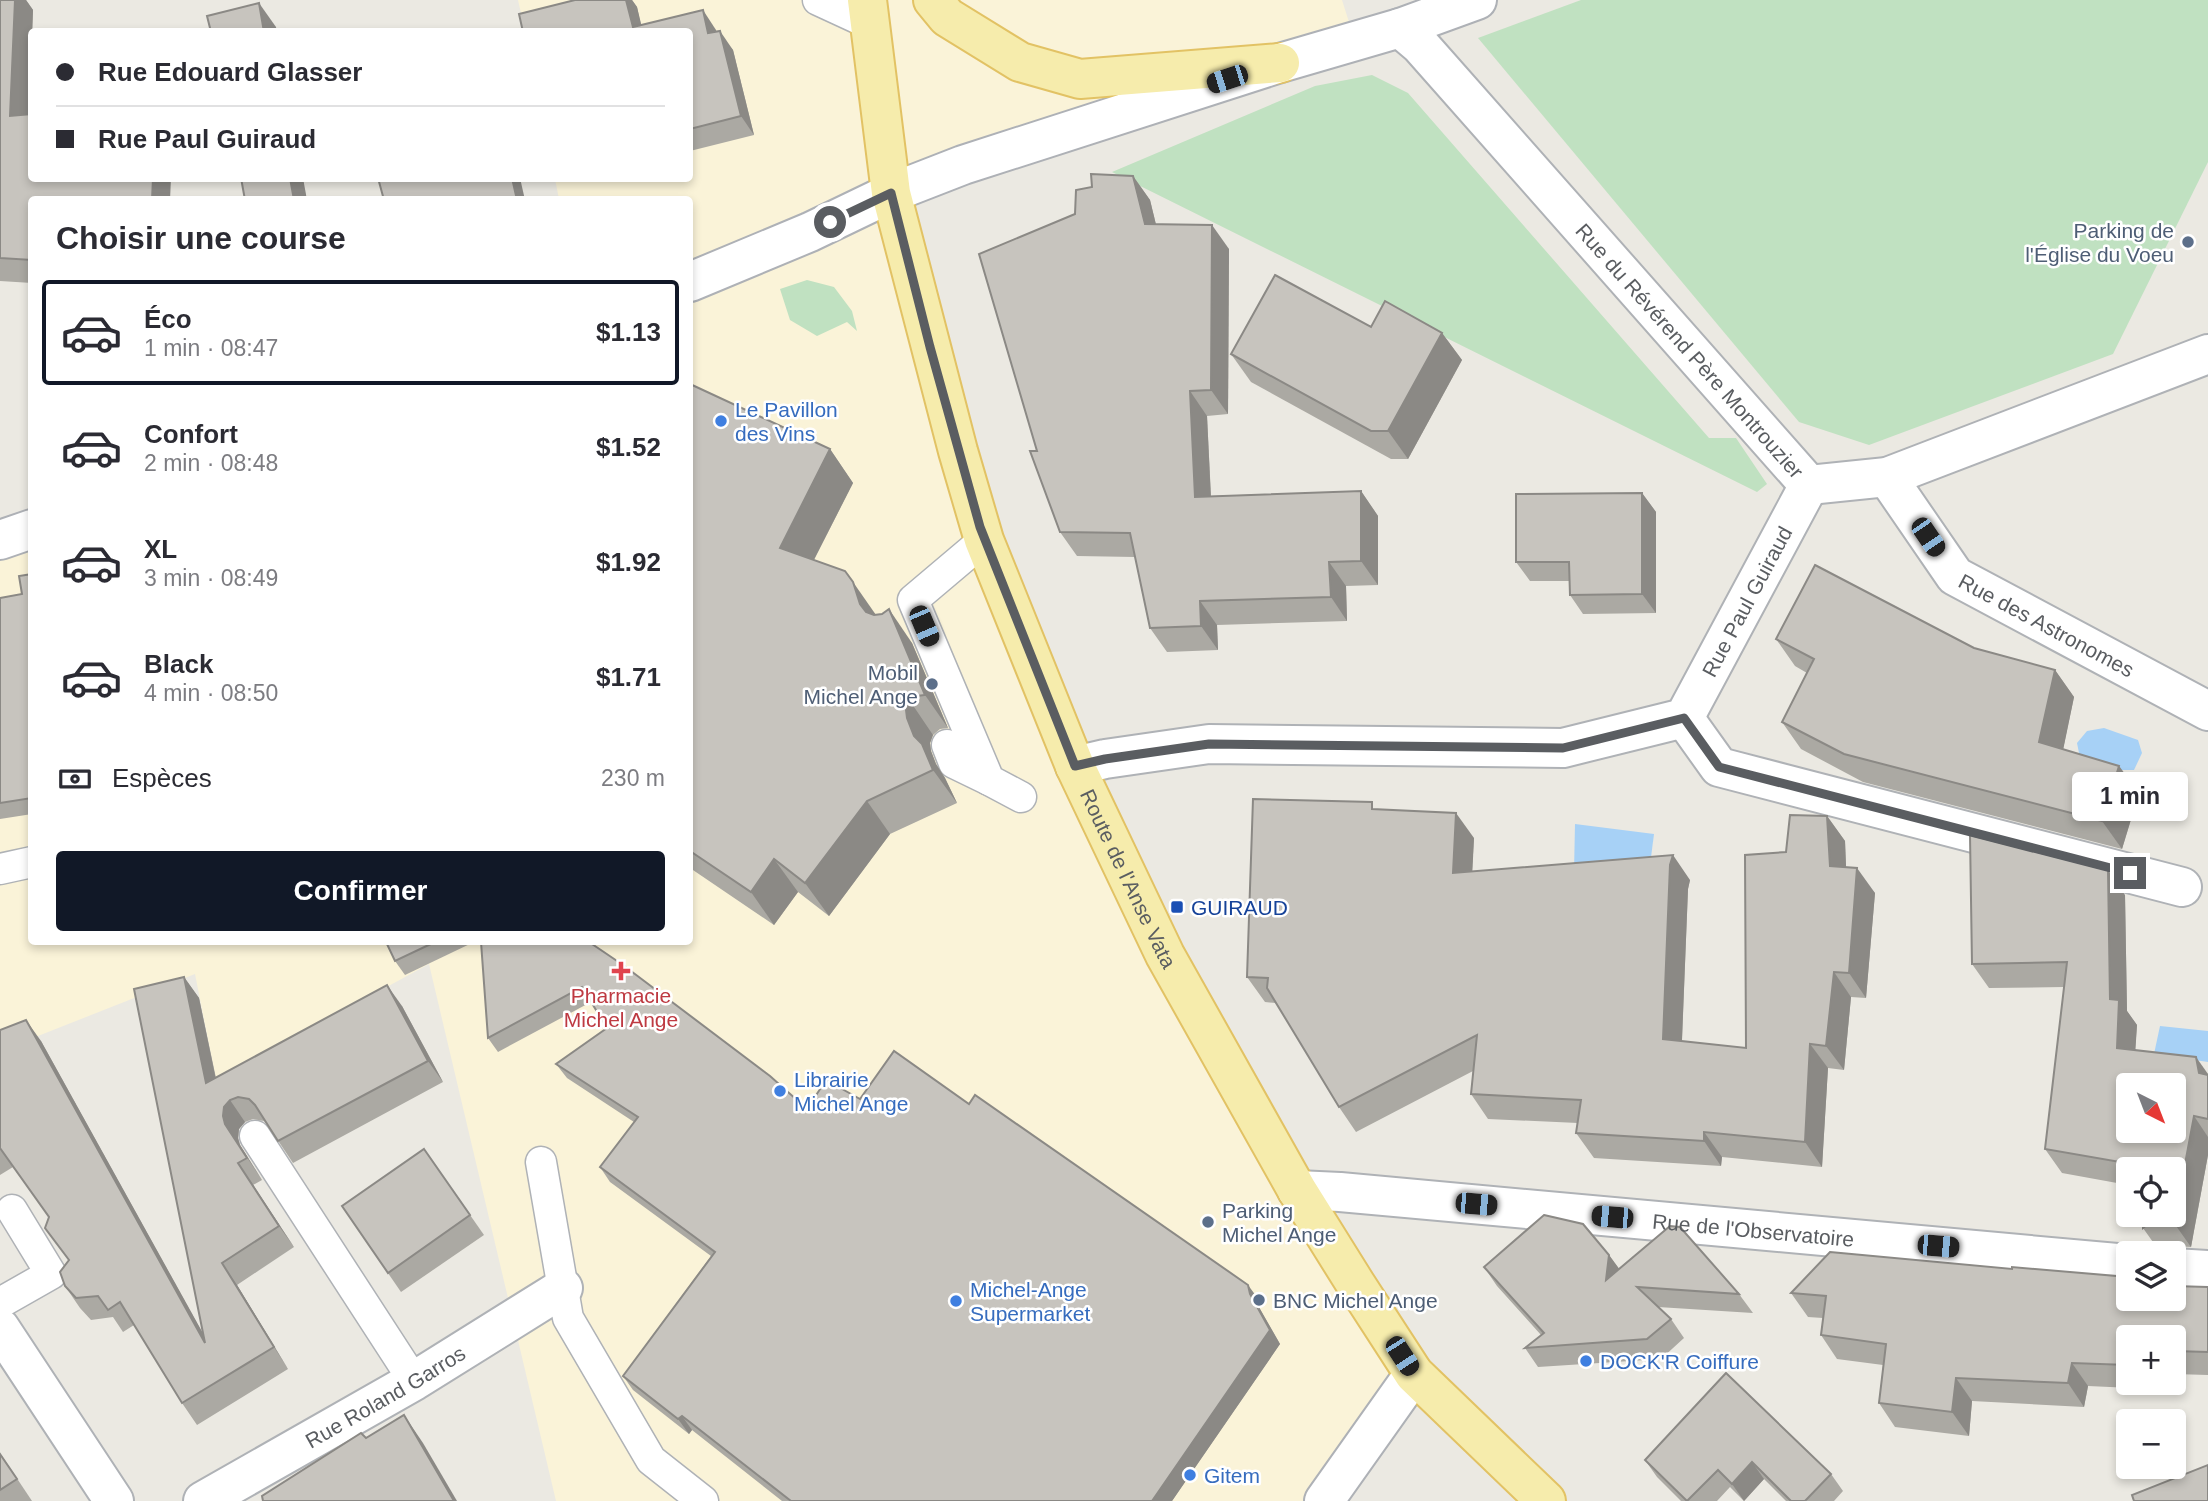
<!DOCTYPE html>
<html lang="fr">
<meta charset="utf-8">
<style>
body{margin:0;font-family:Helvetica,sans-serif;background:#f7f7f7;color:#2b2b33;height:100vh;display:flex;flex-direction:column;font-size:26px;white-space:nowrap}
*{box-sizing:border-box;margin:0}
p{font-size:23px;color:#7c7c81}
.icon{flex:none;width:38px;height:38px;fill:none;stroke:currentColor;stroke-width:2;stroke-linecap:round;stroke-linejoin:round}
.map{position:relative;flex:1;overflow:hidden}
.drawer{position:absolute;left:28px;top:196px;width:665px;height:749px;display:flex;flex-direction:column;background:#fff;border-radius:7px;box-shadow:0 4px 10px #0003}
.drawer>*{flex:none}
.hud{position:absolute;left:28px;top:28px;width:665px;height:154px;border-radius:7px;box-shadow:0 4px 10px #0003;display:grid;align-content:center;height:154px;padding:0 28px;background:#fff}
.needle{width:46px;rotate:138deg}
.tools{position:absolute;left:2116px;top:1073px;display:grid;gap:14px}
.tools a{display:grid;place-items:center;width:70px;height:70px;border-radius:7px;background:#fff;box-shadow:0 4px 10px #0003;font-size:35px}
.end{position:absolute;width:32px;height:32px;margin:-16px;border:9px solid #5a5d61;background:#fff;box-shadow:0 0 0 4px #fff}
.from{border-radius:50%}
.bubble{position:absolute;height:49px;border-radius:7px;background:#fff;box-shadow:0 4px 10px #0003;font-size:23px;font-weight:600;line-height:49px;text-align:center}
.car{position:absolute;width:21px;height:42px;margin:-21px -10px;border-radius:9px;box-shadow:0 0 5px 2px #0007;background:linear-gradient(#222 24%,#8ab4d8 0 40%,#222 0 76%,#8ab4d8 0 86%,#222 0)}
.hud b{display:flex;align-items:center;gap:24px;height:66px;font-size:26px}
.hud b+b{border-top:2px solid #e1e1e2}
.hud i{width:18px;height:18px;background:#2b2b33}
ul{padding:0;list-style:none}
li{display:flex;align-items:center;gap:21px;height:105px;margin:0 14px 10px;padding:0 14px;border:4px solid transparent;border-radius:7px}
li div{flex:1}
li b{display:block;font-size:26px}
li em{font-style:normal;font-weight:600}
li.current{border-color:#111827}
li>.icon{width:63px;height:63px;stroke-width:1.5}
h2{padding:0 28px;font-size:32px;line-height:84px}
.pay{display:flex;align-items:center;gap:18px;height:77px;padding:0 28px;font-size:26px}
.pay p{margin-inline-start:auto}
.button{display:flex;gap:14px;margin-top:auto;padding:14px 28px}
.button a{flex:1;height:80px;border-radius:7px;background:#111827;color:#fff;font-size:28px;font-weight:600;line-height:80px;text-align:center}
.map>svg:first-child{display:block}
.commercial{fill:#faf3d8}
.green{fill:#c0e1c1}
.water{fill:#a7d1f6}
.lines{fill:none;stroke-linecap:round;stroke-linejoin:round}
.lane-casing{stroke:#afb2b6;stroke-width:33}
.street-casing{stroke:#afb2b6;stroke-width:42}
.secondary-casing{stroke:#aeb1b6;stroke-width:42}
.primary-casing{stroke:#e2c264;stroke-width:42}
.lane{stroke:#fff;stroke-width:30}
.street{stroke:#fff;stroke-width:38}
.secondary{stroke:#fff;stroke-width:38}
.primary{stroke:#f6ecac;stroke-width:38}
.wall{fill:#aba9a3}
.shaded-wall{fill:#8b8985}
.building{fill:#c7c4be;stroke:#8b8985;stroke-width:2;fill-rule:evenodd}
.route{stroke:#5a5d61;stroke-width:9}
.service-dot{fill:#5c6f8a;stroke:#fff;stroke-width:2.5}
.shop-dot{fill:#3f7fe0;stroke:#fff;stroke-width:2.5}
.transit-dot{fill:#1a4fb4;stroke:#fff;stroke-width:2.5}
.health-dot{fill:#e0444e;stroke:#fff;stroke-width:2.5}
.labels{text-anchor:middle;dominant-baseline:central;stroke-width:5;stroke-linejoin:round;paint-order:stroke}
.service-label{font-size:21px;fill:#4e5e75;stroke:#fff;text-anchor:end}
.street-label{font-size:21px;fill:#5a5d61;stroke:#fff}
.shop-label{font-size:21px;fill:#366cbe;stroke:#fff;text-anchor:start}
.transit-label{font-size:21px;fill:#164399;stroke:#fff;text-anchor:start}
.health-label{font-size:21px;fill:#be3a42;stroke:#fff}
</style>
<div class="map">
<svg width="2208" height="1501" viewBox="0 0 2208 1501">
<rect width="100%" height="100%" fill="#ebe9e2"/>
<!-- commercial -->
<path class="commercial" d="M518 0H1342L1355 41 891 193 1075 766 1414 1374 1324 1501H556L429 964 216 1080 195 974 0 1051V543L31 531 32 942H690V200L559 199 555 179 690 178V32L525 31Z"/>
<!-- green -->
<g class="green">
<path d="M1581 0H2208V162L2113 354 1869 445 1799 422 1478 38Z"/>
<path d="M1372 75 1408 93 1709 438H1736L1767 484 1757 492 1112 172 1315 86Z"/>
<path d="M807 280 834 287 852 311 857 331 847 322 817 336 790 320 780 289Z"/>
</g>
<!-- water -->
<g class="water">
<path d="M2104 728 2138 740 2142 753 2134 770H2112L2080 758 2077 743 2087 731Z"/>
<path d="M1575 824 1654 834 1650 865 1574 872Z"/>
<path d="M2160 1026 2208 1031V1062L2154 1054Z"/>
</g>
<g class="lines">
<!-- lane casing -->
<g class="lane-casing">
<g id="lane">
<path d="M818 0 870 24"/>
<path d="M984 540 913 600 989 780 1021 797"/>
<path d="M947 745 954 763 989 780"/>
<path d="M0 869 32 862"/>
<path d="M255 1136 414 1381"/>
<path d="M541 1162 568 1318 651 1460 703 1501"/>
<path d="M0 1303 51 1274 12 1210"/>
</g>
</g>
<!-- street casing -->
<g class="street-casing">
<g id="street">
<path id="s1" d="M1400 28 1420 45 1809 485 1887 477 2208 354"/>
<path id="s2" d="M1887 477 1955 576 2208 711"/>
<path d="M1684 718 1719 767 2182 887"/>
<path id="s3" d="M1075 766 1105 759 1209 744 1563 748 1684 718 1809 485"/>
<path id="s4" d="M1297 1190 1340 1192 2128 1264"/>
<path d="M2174 1268 2208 1270"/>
<path d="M0 1328 114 1501"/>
<path id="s5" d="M203 1501 414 1381 563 1288"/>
</g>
</g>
<!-- secondary casing -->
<g class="secondary-casing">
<g id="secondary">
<path d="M690 282 810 232 891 193 963 165 1280 63 1400 28 1477 0"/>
<path d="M0 540 32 529"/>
<path d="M1324 1501 1414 1374"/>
</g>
</g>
<!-- primary casing -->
<g class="primary-casing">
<g id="primary">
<path id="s6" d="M867 0 891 193 958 451 984 540 1075 766 1165 955 1297 1190 1355 1283 1414 1374 1546 1501"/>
<path d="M933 0 947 17 1020 62 1080 79 1280 63"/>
</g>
</g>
<!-- lane -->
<use href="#lane" class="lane"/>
<!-- street -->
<use href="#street" class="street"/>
<!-- secondary -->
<use href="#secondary" class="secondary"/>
<!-- primary -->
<use href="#primary" class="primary"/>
</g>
<!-- wall -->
<g class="wall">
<path d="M0 0H26L33 10 29 114 32 200V283L0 281Z"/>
<path d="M575 0H632L637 7 641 25 716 30V31L733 50 754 135 690 151V32H523Z"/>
<path d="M1133 176 1150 200 1156 225 1229 249 1228 414 1207 416 1211 496 1361 491 1378 516V585L1346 586 1347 621 1217 625 1218 650 1167 652 1150 628 1135 557 1077 556 1060 532 1037 451 1075 214Z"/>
<path d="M1371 327 1442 333 1462 360 1408 459H1391L1251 382 1231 354Z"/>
<path d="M690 384 830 449 853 483 814 560 876 615 912 643 948 728 940 729 933 735 930 743 931 751 936 764 945 778 957 803 890 834 829 916 798 892 774 925 690 868Z"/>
<path d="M1642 493 1656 512V613L1583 614 1570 595V581H1530L1516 562Z"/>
<path d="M32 574V814L0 819V598L22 594Z"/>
<path d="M1776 639 1974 648 2055 670 2074 697 2063 749 2119 766 2139 793 2122 849 1863 782 1801 749 1782 722 1807 673 1795 666Z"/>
<path d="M1377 810 1474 838 1472 871 1690 880 1688 889 1682 1041 1746 1048 1786 852 1827 816 1845 841 1846 867 1875 893 1866 998 1851 997 1844 1070 1828 1068 1822 1167 1722 1157 1721 1166 1594 1158 1576 1133 1578 1123 1488 1119 1471 1094 1473 1071 1356 1132 1339 1107 1276 1003 1265 1002 1247 977Z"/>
<path d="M2125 895 2127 1011 2137 1025 2135 1050 2208 1074V1155L2191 1247 2175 1246 2165 1248 2160 1252 2143 1228 2174 1169H2128V1185L2062 1173 2045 1149 2064 987 1989 988 1972 964Z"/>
<path d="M386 942H474L405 975 395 961Z"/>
<path d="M589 942 807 1109 860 1099 969 1104 1259 1300 1260 1309 1280 1344 1172 1501H782L692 1430 689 1434 633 1390 623 1376 711 1256 610 1182 600 1167 634 1122 567 1078 556 1064 607 1028 591 1002 498 1052 488 1038Z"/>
<path d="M184 977 199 998 216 1078 402 1006 443 1082 293 1163 267 1124 264 1121 253 1119 245 1122 239 1129 238 1138 240 1145 262 1180 253 1185 294 1247 237 1285 288 1369 197 1425 182 1403 134 1325 123 1332 113 1317 91 1320 80 1308 65 1286 69 1261 49 1217 13 1167 0 1175V1030L41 1041 203 1334Z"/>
<path d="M424 1149 484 1235 401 1292 342 1206Z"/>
<path d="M1609 1255 1619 1269 1739 1294 1753 1313 1658 1307 1671 1319 1684 1338 1661 1359 1538 1367 1525 1348 1541 1335 1497 1286 1484 1267Z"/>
<path d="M2178 1286 2208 1287V1375L2174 1374V1337H2128V1382H2154V1389L2088 1386 2084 1407 1972 1401 1969 1436 1895 1427 1879 1403 1883 1365 1837 1359 1821 1335 1823 1318 1808 1317 1791 1293Z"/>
<path d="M1726 1373 1831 1474 1843 1491 1834 1501H1786L1764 1479 1744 1501 1730 1487 1717 1501H1681L1657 1477 1645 1460Z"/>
<path d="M0 1453 32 1501H0Z"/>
</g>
<!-- shaded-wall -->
<g class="shaded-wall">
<path d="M15 0H26L33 10 28 141 10 116Z"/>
<path d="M626 0H632L637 7 643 32 633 27Z"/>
<path d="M259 3 276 27 277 32H264Z"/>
<path d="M703 10 716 30 721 52 708 33Z"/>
<path d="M720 31 733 50 754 135 741 116Z"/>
<path d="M1133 176 1150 200 1162 249 1145 224Z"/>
<path d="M153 178H171L170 200H152Z"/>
<path d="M290 178H303L307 200H294Z"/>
<path d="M512 178H520L525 200H517Z"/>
<path d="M1212 225 1229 249 1228 414 1211 390Z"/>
<path d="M1442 333 1462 360 1408 459 1388 431Z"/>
<path d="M1190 391 1207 416 1212 521 1195 497Z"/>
<path d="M830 449 853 483 803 581 780 548Z"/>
<path d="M1361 491 1378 516V585L1361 561Z"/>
<path d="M1642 493 1656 512V613L1642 594Z"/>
<path d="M1329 562 1346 586 1347 621 1331 597Z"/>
<path d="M853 582 876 615 883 638 860 604Z"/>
<path d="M1200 601 1217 625 1218 650 1201 626Z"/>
<path d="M889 609 912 643 948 728 925 695Z"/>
<path d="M2055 670 2074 697 2059 770 2039 742Z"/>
<path d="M910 701 933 735 930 743 931 751 936 764 945 778 957 803 933 770 914 736 907 718 906 710Z"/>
<path d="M2119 766 2139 793 2122 849 2102 821Z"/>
<path d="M867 801 890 834 829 916 805 883Z"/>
<path d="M1456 813 1474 838 1471 898 1453 873Z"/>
<path d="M1827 816 1845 841 1847 891 1830 866Z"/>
<path d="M1673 855 1690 880 1688 889 1681 1063 1663 1039 1670 865Z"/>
<path d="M774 859 798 892 774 925 751 892Z"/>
<path d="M1857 868 1875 893 1866 998 1849 973Z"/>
<path d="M2108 870 2125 895 2127 1011 2137 1025 2134 1072 2117 1048 2110 999Z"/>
<path d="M1834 972 1851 997 1844 1070 1826 1046Z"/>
<path d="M184 977 199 998 221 1104 206 1083Z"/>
<path d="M387 985 402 1006 443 1082 428 1061Z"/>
<path d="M26 1020 41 1041 220 1364 205 1343Z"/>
<path d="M1810 1044 1828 1068 1822 1167 1805 1142Z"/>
<path d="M2196 1057 2208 1074V1087L2199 1073Z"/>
<path d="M230 1100 245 1122 239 1129 238 1138 240 1145 262 1180 225 1124 223 1116 224 1107Z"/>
<path d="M2194 1116 2208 1137V1155L2191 1247 2174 1223Z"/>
<path d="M1704 1132 1722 1157 1721 1166 1704 1141Z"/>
<path d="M238 1163 253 1185 294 1247 279 1226Z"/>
<path d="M1609 1255 1623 1274 1606 1280Z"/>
<path d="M222 1263 237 1285 288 1369 274 1347Z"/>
<path d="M1248 1285 1259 1300 1260 1309 1280 1344 1172 1501H1152L1250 1294Z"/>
<path d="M2072 1363 2088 1386 2084 1407 2068 1383Z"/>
<path d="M1956 1378 1972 1401 1969 1436 1952 1412Z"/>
<path d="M404 1415 423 1443 457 1501H454Z"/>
<path d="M682 1416 692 1430 689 1434 678 1419Z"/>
<path d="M1752 1462 1764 1479 1744 1501 1732 1484Z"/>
</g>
<!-- building -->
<g class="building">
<path d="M0 0H15L10 116 32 114V178H153L152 200H32V260L0 258Z"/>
<path d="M575 0H626L633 27 703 10 708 33 720 31 741 116 690 129V32H523L519 14Z"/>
<path d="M259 3 264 32H211L207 16Z"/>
<path d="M1091 174 1133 176 1145 224 1212 225 1211 390 1190 391 1195 497 1361 491V561L1329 562 1331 597 1200 601 1201 626 1150 628 1130 533 1060 532 1030 451H1037L979 254 1075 214 1076 190 1092 187Z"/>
<path d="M241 178H290L294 200H245Z"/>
<path d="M378 178H512L517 200H384Z"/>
<path d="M1275 275 1371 327 1385 301 1442 333 1388 431H1371L1231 354Z"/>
<path d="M690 384 830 449 780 548 845 571 853 582 860 604 866 612 874 615 882 614 889 609 925 695 917 696 910 701 906 710 907 718 914 736 922 744 933 770 867 801 805 883 774 859 751 892 690 851Z"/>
<path d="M1642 493V594L1570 595 1569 562H1516V494Z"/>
<path d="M1815 565 1974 648 2055 670 2039 742 2119 766 2102 821 1844 754 1782 722 1814 659 1776 639Z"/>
<path d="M32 574V798L0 803V598L22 594 19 576Z"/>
<path d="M1253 799 1372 802V809L1456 813 1453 873 1673 855 1670 865 1663 1039 1746 1048 1745 855 1786 852 1790 815 1827 816 1830 866 1857 868 1849 973 1834 972 1826 1046 1810 1044 1805 1142 1704 1132V1141L1576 1133 1581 1100 1471 1094 1477 1035 1339 1107 1267 988 1268 978 1247 977Z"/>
<path d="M1970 835 2108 870 2110 999 2119 1000 2117 1048 2196 1057 2199 1073 2208 1075V1119L2194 1116 2174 1223 2157 1222 2148 1224 2143 1228V1214H2174V1169H2128V1172H2125L2126 1163 2045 1149 2067 962 1972 964ZM2128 1085H2174V1130H2128Z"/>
<path d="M386 942H435L395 961Z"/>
<path d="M481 942H589L623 965 770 1076 807 1109 826 1080 860 1099 894 1051 969 1104 975 1095 1248 1285 1250 1294 1270 1330 1152 1501H791L682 1416 678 1419 623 1376 715 1252 600 1167 638 1117 556 1064 607 1028 582 987 488 1038Z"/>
<path d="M184 977 206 1083 387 985 428 1061 278 1141 255 1105 249 1099 238 1097 230 1100 224 1107 223 1116 225 1124 247 1158 238 1163 279 1226 222 1263 274 1347 182 1403 120 1302 108 1310 98 1296 76 1298 65 1286 60 1272 69 1260 45 1228 49 1217 0 1148V1030L26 1020 205 1343 134 989Z"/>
<path d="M424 1149 470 1215 388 1273 342 1206Z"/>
<path d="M1544 1215 1583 1224 1609 1255 1606 1280 1670 1226 1680 1227 1739 1294 1637 1287 1671 1319 1647 1339 1525 1348 1544 1333 1484 1267Z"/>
<path d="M1830 1252 2012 1269V1267L2128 1277V1298H2174V1286L2208 1287V1352L2174 1351V1337H2128V1365L2072 1363 2068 1383 1956 1378 1952 1412 1879 1403 1886 1344 1821 1335 1826 1296 1791 1293Z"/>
<path d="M1726 1373 1831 1474 1805 1501H1791L1752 1462 1732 1484 1718 1470 1687 1501 1645 1460Z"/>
<path d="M404 1415 454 1501H263L262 1496 361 1433 366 1438Z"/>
<path d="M0 1454 17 1479 0 1490Z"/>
<path d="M2208 1465V1501H2134L2132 1495Z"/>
</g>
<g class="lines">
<!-- route -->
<path class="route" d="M830 222 891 193 930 347 980 527 1075 766 1105 759 1209 744 1563 748 1684 718 1719 767 2130 873"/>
</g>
<!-- markers -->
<g class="service-dot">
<circle cx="2188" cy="242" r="7"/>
<circle cx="932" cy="684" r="7"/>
<circle cx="1208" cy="1222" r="7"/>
<circle cx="1259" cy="1300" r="7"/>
</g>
<g class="shop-dot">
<circle cx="721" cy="421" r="7"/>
<circle cx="780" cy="1091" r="7"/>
<circle cx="956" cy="1301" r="7"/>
<circle cx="1586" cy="1361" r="7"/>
<circle cx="1190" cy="1475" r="7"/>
</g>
<rect class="transit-dot" x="1170" y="900" width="14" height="14" rx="3.5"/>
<path class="health-dot" d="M617.5 960.5h7v7h7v7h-7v7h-7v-7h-7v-7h7z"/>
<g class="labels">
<!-- service labels -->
<g class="service-label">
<text x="2174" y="230">Parking de<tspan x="2174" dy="24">l'Église du Voeu</tspan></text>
<text x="918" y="672">Mobil<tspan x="918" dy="24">Michel Ange</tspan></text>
<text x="1222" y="1210" text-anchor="start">Parking<tspan x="1222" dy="24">Michel Ange</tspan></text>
<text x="1273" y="1300" text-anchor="start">BNC Michel Ange</text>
</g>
<!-- street labels -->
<g class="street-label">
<text stroke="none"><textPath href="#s1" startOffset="434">Rue du Révérend Père Montrouzier</textPath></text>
<text stroke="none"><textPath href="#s3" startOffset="747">Rue Paul Guiraud</textPath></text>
<text stroke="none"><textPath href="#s2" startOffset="224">Rue des Astronomes</textPath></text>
<text stroke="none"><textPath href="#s6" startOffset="922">Route de l'Anse Vata</textPath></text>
<text stroke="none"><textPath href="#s4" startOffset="458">Rue de l'Observatoire</textPath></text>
<text stroke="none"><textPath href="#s5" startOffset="210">Rue Roland Garros</textPath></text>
</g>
<!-- shop labels -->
<g class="shop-label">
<text x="735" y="409">Le Pavillon<tspan x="735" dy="24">des Vins</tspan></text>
<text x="794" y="1079">Librairie<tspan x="794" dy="24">Michel Ange</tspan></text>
<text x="970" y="1289">Michel-Ange<tspan x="970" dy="24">Supermarket</tspan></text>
<text x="1600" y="1361">DOCK'R Coiffure</text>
<text x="1204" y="1475">Gitem</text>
</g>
<!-- transit labels -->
<g class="transit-label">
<text x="1191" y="907">GUIRAUD</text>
</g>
<!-- health labels -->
<g class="health-label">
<text x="621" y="995">Pharmacie<tspan x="621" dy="24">Michel Ange</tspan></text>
</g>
</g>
</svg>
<div class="tools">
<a><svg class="needle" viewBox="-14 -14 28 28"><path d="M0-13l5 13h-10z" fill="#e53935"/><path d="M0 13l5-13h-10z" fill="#7c7c81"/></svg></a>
<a><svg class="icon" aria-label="locate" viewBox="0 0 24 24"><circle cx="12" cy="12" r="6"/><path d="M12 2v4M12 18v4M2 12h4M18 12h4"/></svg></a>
<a><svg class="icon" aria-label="layers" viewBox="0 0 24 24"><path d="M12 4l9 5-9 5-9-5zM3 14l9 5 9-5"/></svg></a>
<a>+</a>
<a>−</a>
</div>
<i class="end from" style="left:830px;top:222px"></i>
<i class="end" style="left:2130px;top:873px"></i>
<div class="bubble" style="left:2072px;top:772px;width:116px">1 min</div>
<i class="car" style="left:1227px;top:79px;rotate:252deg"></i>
<i class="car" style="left:1928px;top:537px;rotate:146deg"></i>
<i class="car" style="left:924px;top:626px;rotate:157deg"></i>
<i class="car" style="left:1476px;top:1204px;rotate:95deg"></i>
<i class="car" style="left:1612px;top:1217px;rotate:275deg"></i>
<i class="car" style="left:1938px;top:1246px;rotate:95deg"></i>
<i class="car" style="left:1402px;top:1356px;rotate:147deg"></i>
<div class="hud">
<b><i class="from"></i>Rue Edouard Glasser</b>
<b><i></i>Rue Paul Guiraud</b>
</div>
<section class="drawer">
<h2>Choisir une course</h2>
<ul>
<li class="current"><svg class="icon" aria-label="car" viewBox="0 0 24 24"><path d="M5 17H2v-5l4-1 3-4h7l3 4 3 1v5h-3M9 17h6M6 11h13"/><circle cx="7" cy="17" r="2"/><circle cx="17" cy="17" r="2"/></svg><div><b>Éco</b><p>1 min · 08:47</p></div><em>$1.13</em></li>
<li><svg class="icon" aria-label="car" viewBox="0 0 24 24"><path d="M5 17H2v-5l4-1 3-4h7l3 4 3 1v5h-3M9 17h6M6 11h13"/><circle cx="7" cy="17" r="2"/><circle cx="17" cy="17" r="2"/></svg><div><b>Confort</b><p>2 min · 08:48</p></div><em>$1.52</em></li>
<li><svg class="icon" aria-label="car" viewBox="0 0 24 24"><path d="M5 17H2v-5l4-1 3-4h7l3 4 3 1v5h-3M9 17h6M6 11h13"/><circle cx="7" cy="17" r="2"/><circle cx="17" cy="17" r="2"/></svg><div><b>XL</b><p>3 min · 08:49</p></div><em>$1.92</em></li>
<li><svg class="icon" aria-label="car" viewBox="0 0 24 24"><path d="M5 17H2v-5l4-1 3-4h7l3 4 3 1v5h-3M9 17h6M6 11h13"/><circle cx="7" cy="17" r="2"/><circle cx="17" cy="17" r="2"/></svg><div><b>Black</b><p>4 min · 08:50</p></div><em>$1.71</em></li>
</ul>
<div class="pay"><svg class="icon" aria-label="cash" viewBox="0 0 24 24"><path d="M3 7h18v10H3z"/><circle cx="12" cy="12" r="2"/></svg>Espèces<p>230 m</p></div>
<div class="button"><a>Confirmer</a></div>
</section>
</div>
